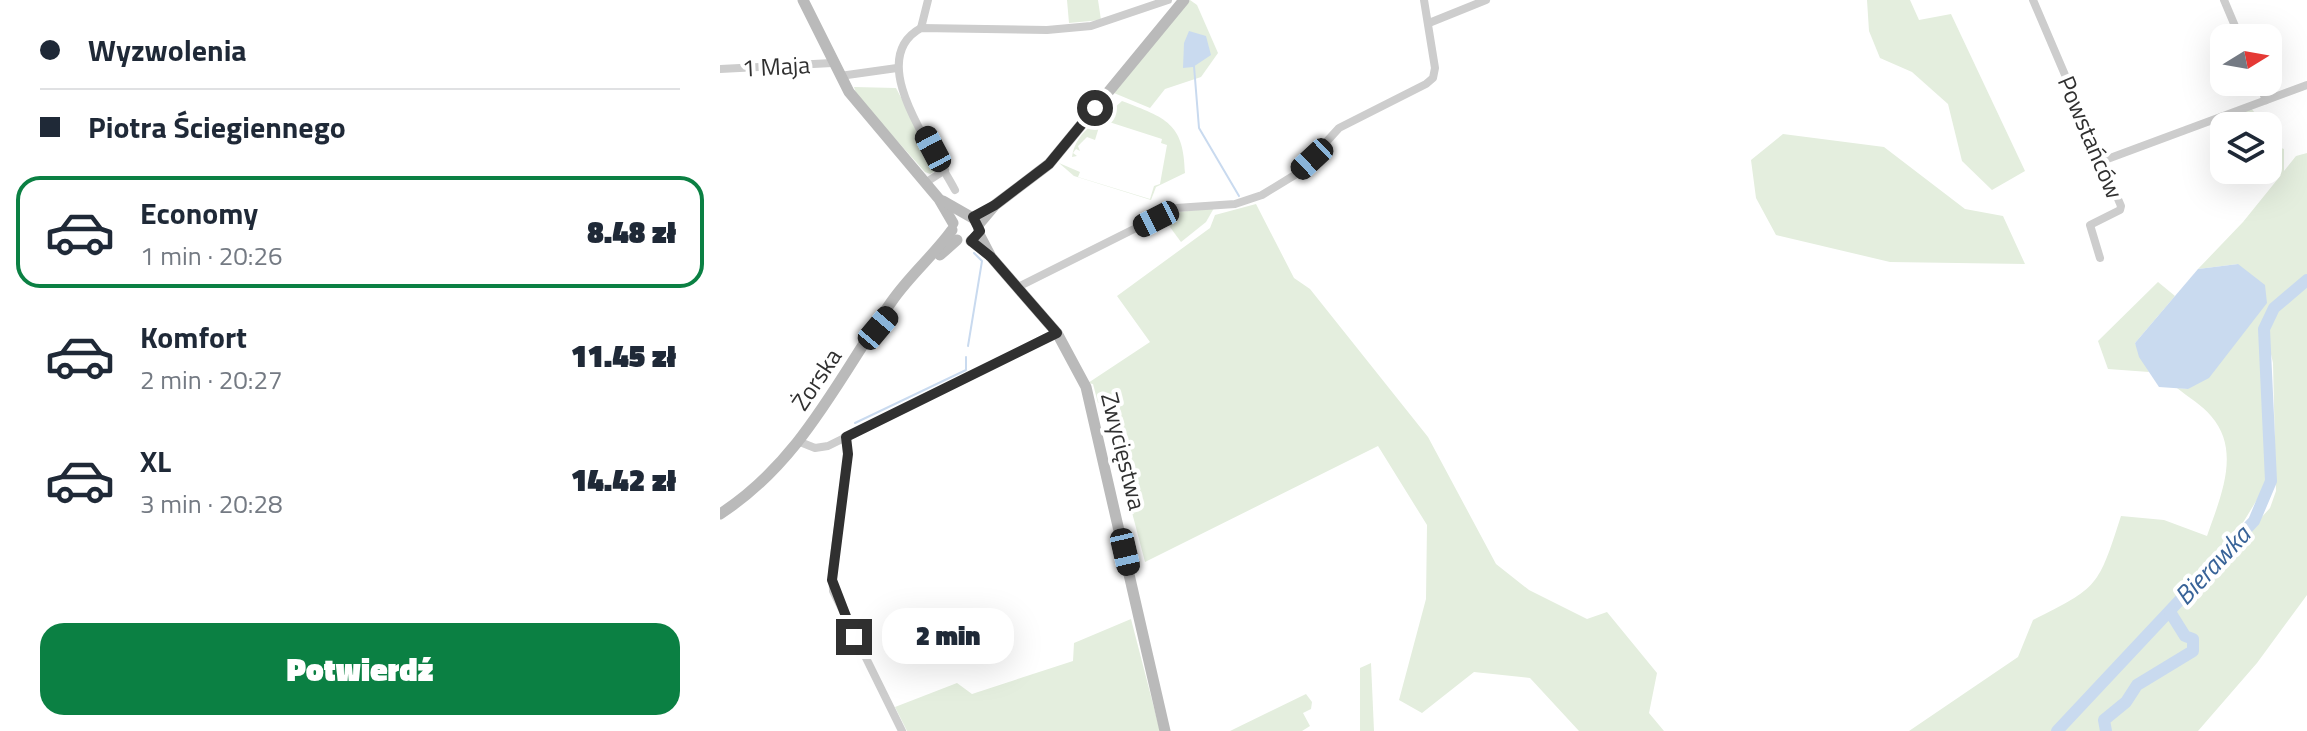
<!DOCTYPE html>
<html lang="pl">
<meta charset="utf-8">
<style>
body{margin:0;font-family:"Titillium Web",sans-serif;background:#f6f6f7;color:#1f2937;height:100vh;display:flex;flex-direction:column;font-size:30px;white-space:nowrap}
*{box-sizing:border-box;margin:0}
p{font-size:26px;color:#747a83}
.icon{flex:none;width:44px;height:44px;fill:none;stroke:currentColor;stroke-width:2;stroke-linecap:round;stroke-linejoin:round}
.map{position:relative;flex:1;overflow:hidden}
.drawer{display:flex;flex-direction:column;background:#fff;width:720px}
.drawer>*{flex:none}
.top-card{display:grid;align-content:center;height:176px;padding:0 40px;background:#fff}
.needle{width:52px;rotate:79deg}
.tools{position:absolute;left:1490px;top:24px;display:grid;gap:16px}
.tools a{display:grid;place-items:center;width:72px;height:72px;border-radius:16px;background:#fff;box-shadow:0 8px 32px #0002;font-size:40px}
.end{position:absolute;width:36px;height:36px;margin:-18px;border:10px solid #303030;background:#fff;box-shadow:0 0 0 4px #fff}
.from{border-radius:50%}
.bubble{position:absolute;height:56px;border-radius:24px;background:#fff;box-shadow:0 8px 32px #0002;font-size:26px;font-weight:800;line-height:56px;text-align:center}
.car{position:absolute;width:24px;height:48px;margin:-24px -12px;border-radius:10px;box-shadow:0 0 6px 2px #0007;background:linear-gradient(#222 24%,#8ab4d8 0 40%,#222 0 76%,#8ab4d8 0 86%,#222 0)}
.top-card b{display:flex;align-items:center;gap:28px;height:76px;font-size:30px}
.top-card b+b{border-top:2px solid #e0e1e3}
.top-card i{width:20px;height:20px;background:#1f2937}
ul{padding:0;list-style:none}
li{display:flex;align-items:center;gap:24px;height:112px;margin:0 16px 12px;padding:0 24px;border:4px solid transparent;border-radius:24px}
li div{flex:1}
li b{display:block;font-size:30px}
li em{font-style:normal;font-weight:800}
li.active{border-color:#0b8043}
li>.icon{width:72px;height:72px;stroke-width:1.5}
.action{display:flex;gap:16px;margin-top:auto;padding:16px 40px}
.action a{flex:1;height:92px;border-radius:24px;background:#0b8043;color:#fff;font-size:32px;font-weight:800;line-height:92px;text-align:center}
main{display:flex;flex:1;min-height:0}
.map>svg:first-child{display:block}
.green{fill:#e4eede}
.water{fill:#c9daef}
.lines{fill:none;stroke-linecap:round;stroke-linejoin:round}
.stream{stroke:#c9daef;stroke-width:2}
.river{stroke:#c9daef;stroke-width:12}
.street{stroke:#cdcdcd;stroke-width:8}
.secondary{stroke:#bababa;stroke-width:11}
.route{stroke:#303030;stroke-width:10}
.labels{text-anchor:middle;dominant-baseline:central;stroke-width:8;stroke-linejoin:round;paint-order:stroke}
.street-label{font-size:24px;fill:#303030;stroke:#fff}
.water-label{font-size:26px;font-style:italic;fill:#386398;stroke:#fff}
</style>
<main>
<section class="drawer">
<div class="top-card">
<b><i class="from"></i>Wyzwolenia</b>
<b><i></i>Piotra Ściegiennego</b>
</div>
<ul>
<li class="active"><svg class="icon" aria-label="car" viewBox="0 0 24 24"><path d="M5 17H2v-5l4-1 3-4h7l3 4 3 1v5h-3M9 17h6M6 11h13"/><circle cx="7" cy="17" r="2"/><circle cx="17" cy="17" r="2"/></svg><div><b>Economy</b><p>1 min · 20:26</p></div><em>8.48 zł</em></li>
<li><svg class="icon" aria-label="car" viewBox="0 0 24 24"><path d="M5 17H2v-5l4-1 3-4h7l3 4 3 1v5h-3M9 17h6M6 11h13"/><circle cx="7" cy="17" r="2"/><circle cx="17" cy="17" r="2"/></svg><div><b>Komfort</b><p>2 min · 20:27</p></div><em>11.45 zł</em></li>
<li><svg class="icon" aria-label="car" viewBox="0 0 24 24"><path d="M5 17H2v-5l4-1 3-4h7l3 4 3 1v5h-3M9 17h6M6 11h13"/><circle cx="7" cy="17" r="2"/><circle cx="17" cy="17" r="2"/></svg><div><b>XL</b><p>3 min · 20:28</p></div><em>14.42 zł</em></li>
</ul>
<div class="action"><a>Potwierdź</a></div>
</section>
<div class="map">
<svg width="1587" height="731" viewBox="0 0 1587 731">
<rect width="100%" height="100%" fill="#fff"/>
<!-- green -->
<g class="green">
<path d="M347 0H378L381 20 349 23Z"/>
<path d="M470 0 477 5 498 53 481 77 445 89 430 108 394 93Z"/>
<path d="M1147 0H1190L1199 20 1231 14 1305 171 1272 190 1242 161 1228 104 1192 72 1160 58 1149 31Z"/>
<path d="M134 87 176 88 219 169 210 174 205 172 137 96Z"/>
<path d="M402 101C446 118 464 123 465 173L436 187 431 200 354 176 339 163 360 172 358 177 430 199 434 186 440 184 447 145 441 143 442 139 386 121 383 127H379L375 140 367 137 358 146 360 151 356 149 353 153 357 156 352 157C356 128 385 118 402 101Z"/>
<path d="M1531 108 1545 126H1504V148L1491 129 1494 121Z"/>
<path d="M1548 132 1553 145 1564 149V171L1576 156 1587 153V277L1556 303 1541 331 1549 480 1513 539 1519 542 1550 508 1556 491 1553 363 1546 332 1557 310 1587 284V595L1537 663 1478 731H1189L1298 657 1313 620C1379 587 1378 587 1401 516L1444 520 1487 536C1500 498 1522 451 1491 416 1482 405 1468 397 1457 388L1468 389 1518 264 1478 269 1523 222 1561 175 1538 182 1519 170H1548Z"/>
<path d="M1063 134 1164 147 1245 209 1283 216 1305 264 1170 262 1056 235 1036 198 1031 160Z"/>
<path d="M536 204 574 278 590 289 708 437 776 564 809 590 867 619 887 612 937 673 929 713 944 731H859L810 678 754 672 702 713 679 700 706 599 707 525 658 446 425 562 383 402 378 403 373 384 368 383 430 342 397 296 490 228 495 215Z"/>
<path d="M494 208 486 222 461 242 447 223 459 212Z"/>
<path d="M1438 282 1455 296 1415 343 1429 372 1388 369 1378 341Z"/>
<path d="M411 619 440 731H187L175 707 237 683 252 694 353 661 354 643Z"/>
<path d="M651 663 654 731H640V668Z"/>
<path d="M586 694 592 702 591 709 583 713 590 726 582 731H510Z"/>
</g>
<!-- water -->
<g class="water">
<path d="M469 31 486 36 491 55 473 67 463 68 464 43Z"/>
<path d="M1518 264 1545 285 1547 303 1489 378 1468 389 1439 387 1419 357 1415 343 1478 269Z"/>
</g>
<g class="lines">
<!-- stream -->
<g class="stream">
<path d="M474 66 479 128 519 196"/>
<path d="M248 346 262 261 254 253"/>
<path d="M135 423 246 370V357"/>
</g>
<!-- river -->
<g class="river">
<path d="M1337 731 1534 521 1551 481 1544 329 1554 308 1587 280"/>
<path d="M1386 731 1384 720 1406 702 1417 685 1473 651V639L1465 636 1450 612"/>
</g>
<!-- street -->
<g class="street">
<path d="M1313 0 1401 206 1400 210 1370 225 1380 258"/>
<path d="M1504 0 1520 38"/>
<path d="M709 23 766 0"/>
<path d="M201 28 208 0"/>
<path d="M0 69 112 63"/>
<path d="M120 76 177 68"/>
<path d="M1538 82 1546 100"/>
<path d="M1382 161 1587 85"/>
<path d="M205 183 225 170"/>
<path d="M235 190C214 149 143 60 201 28L327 30 371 26 448 0"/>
<path d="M298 287 456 208 515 204 542 195 578 173 619 128 706 84 713 78 715 68 704 0"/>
<path d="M126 437 128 454 112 570 113 591 182 731"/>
<path d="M80 442 95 448 108 446 337 333"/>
</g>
<!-- secondary -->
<g class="secondary">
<path d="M83 0 129 92 219 199 233 223"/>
<path d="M223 201 258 221 259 234 251 241"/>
<path d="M259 224 275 205 329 164 464 0"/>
<path d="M259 234 271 257 337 333 366 387 445 731"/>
<path d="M220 255 237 240"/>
<path d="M0 514C81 462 119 377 172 301 190 275 214 255 232 230"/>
</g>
</g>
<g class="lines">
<!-- route -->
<path class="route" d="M134 637 112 580 128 454 126 437 337 333 271 257 251 241 260 231 253 217 275 205 329 164 375 108"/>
</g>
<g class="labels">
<!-- street labels -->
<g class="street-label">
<text transform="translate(56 66) rotate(-3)">1 Maja</text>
<text transform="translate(1371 137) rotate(67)">Powstańców</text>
<text transform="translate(96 379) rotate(-56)">Żorska</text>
<text transform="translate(404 451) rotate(76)">Zwycięstwa</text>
</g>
<!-- water labels -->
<g class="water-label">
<text transform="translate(1492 565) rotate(-47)">Bierawka</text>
</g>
</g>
</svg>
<div class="tools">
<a><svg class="needle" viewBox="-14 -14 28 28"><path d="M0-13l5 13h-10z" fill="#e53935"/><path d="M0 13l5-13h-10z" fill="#747a83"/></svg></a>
<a><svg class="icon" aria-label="layers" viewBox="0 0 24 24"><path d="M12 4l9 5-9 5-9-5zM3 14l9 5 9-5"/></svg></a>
</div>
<i class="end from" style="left:375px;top:108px"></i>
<i class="end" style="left:134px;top:637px"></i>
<div class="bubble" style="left:162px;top:608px;width:132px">2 min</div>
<i class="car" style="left:213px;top:149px;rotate:332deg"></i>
<i class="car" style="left:592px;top:159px;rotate:227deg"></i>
<i class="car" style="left:436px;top:219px;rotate:243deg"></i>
<i class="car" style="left:158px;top:328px;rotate:40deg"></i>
<i class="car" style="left:405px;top:552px;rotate:167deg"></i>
</div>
</main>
